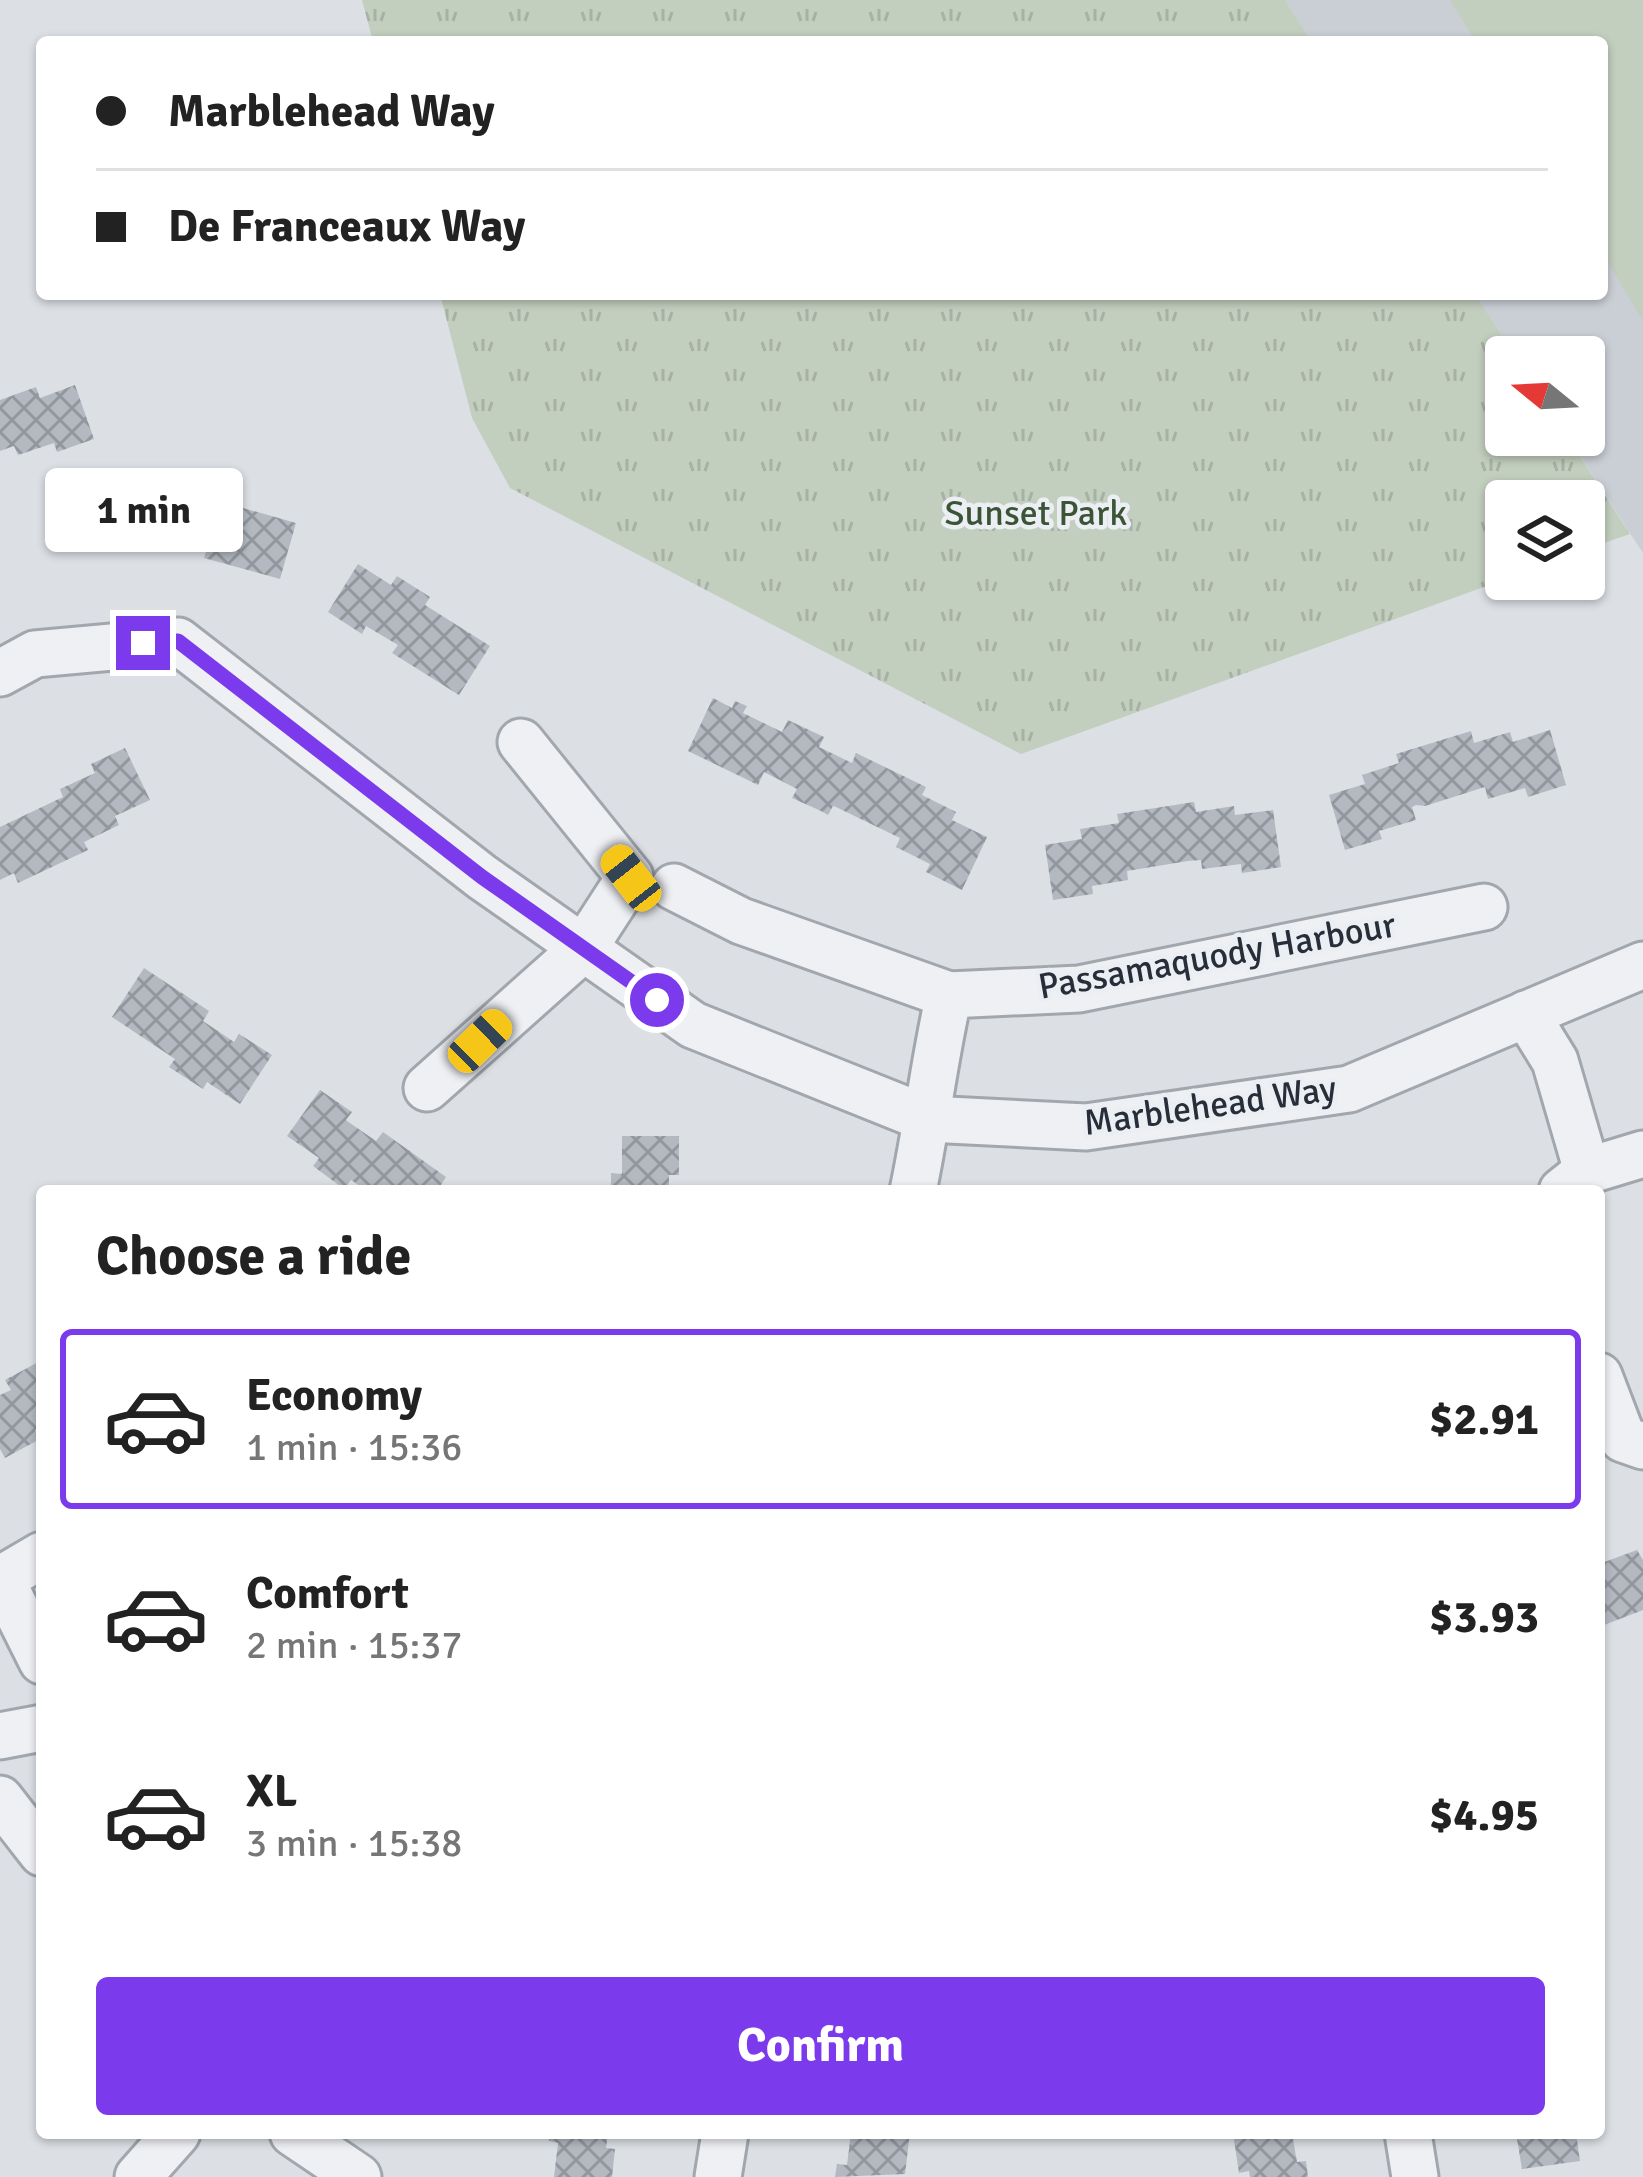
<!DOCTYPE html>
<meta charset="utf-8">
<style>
body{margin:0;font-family:Signika,sans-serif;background:#f6f6f6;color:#222;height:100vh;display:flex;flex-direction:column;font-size:45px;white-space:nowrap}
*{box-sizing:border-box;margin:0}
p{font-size:39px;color:#767676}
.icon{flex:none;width:66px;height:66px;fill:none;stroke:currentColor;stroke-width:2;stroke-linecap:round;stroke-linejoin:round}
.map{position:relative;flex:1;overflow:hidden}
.drawer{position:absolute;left:36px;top:1185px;width:1569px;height:954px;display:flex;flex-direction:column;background:#fff;border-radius:12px;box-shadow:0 3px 9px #0004}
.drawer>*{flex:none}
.guide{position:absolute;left:36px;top:36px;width:1572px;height:264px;border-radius:12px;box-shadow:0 3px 9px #0004;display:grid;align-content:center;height:264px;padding:0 60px;background:#fff}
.needle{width:78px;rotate:288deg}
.fabs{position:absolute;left:1485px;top:336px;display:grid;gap:24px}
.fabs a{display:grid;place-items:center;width:120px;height:120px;border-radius:12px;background:#fff;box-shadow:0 3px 9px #0004;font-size:60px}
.end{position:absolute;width:54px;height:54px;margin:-27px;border:15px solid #7c3aed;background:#fff;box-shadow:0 0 0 6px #fff}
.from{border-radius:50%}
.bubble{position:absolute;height:84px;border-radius:12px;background:#fff;box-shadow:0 3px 9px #0004;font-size:39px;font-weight:700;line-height:84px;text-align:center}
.car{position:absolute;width:36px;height:72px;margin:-36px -18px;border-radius:15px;box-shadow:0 0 9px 3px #0007;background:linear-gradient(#f5c518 24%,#345 0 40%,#f5c518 0 76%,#345 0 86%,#f5c518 0)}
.guide b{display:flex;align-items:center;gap:42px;height:114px;font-size:45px}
.guide b+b{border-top:3px solid #e0e0e0}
.guide i{width:30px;height:30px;background:#222}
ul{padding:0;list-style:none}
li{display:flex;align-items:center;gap:36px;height:180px;margin:0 24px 18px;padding:0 36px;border:6px solid transparent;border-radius:12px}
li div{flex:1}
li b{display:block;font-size:45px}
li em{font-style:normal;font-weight:700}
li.active{border-color:#7c3aed}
li>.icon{width:108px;height:108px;stroke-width:1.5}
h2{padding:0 60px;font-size:54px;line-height:144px}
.button{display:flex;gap:24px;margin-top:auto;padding:24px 60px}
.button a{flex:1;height:138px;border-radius:12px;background:#7c3aed;color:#fff;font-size:48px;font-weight:700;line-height:138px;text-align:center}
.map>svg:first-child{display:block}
.built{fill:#cacfd5}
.grass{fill:url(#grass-tufts)}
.pitch{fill:#c2cebe}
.building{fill:url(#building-cross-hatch)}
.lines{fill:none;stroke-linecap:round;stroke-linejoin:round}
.minor-casing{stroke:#a2a7ae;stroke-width:51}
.minor{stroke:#eef0f4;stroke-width:45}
.route{stroke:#7c3aed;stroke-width:15}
.labels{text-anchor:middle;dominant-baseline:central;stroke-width:9;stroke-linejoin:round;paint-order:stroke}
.park-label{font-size:36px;fill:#3c5436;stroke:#ebeef3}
.street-label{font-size:36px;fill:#272e39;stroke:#ebeef3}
</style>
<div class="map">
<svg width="1643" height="2177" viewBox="0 0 1643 2177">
<defs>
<pattern id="grass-tufts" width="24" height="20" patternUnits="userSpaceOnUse" patternTransform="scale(3)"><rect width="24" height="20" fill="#c2cebe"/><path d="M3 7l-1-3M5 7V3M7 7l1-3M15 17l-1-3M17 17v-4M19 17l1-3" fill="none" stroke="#a7b1a4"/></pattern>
<pattern id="building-cross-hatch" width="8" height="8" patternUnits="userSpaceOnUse" patternTransform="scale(3)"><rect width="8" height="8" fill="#b4b9c1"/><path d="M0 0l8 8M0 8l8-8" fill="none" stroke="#92979e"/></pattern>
</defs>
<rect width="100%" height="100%" fill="#dce0e5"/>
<!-- built -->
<path class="built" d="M1285 0H1643V553L1566 435H1584V357H1516L1475 294H1602V42H1312Z"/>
<!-- grass -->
<g class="grass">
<path d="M362 0H1285L1312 42H373Z"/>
<path d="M440 294H1475L1516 357H1506V435H1566L1630 534 1584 550V501H1506V579L1021 754 510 488 472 418Z"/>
</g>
<!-- pitch -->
<path class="pitch" d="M1450 0H1643V321L1602 253V42H1476Z"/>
<!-- building -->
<g class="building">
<path d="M75 385 94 439 57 452 54 443 18 455 14 446 0 451V400L36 387 40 398Z"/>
<path d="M146 482 183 493 187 483 225 494 222 502 296 523 280 579 204 558 207 549 177 541 172 540 169 548 131 537Z"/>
<path d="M358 564 391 585 397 576 430 597 425 605 490 646 459 695 392 653 398 645 366 626 362 634 328 612Z"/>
<path d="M713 698 732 708 735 701 747 706 743 713 782 732 788 720 824 737 819 747 852 763 856 753 926 787 922 795 956 812 952 820 987 837 962 890 926 872 930 864 896 847 900 838 836 807 833 806 828 815 821 811 792 798 797 789 764 772 758 785 688 751Z"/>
<path d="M1550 730 1566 785 1528 797 1525 788 1488 799 1485 787 1425 806 1416 805 1412 807 1416 820 1379 831 1382 839 1345 850 1329 795 1365 784 1362 775 1399 763 1396 754 1471 731 1474 743 1510 732 1513 742Z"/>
<path d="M125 748 150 800 115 816 119 825 84 842 88 850 18 883 14 873 0 880V827L63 797 60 789 95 773 91 764Z"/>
<path d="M1194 802 1196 812 1234 806 1235 815 1273 810 1281 867 1242 873 1241 864 1202 869 1201 860 1188 861 1127 871 1128 880 1092 886 1093 894 1053 900 1045 845 1082 839 1080 829 1119 823 1117 814Z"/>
<path d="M144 968 209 1011 203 1021 234 1042 239 1034 272 1055 240 1104 207 1082 203 1089 169 1067 175 1059 112 1017Z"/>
<path d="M320 1090 352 1112 346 1120 350 1123 376 1141 383 1132 446 1177 437 1191H367L351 1180 344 1189 313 1166 319 1158 287 1136Z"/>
<path d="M622 1136H679V1175H669V1191H611V1173L622 1174Z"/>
<path d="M42 1360V1426L35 1430 40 1439 5 1458 0 1449V1395L11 1390 5 1380Z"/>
<path d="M1637 1550 1643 1560V1610L1599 1627V1564Z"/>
<path d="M550 2133H608L606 2148 615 2149 612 2177H554L558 2143 549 2141Z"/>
<path d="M851 2133H910L905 2174 835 2177 837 2164 847 2165Z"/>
<path d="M1233 2133H1292L1297 2162 1306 2161 1308 2177H1250L1249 2171 1239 2173Z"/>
<path d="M1516 2133H1576L1580 2161 1522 2169Z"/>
</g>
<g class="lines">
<!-- minor casing -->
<g class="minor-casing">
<g id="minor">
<path d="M0 673 35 654 178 641 482 877 693 1025 928 1119 1086 1127 1349 1089 1643 965"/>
<path d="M674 887 741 921 949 995"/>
<path d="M1526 1014 1555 1061 1587 1171"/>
<path d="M427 1088 584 948 630 877 521 742"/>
<path d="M913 1191C927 1125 934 1060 949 995L1079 989 1484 907"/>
<path d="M1562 1191 1587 1171 1643 1154"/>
<path d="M1599 1376 1623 1439 1643 1446"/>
<path d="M42 1555 1 1579 42 1661"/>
<path d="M0 1736 42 1728"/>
<path d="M0 1799 42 1853"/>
<path d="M293 2133 358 2177"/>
<path d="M1408 2133 1415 2177"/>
<path d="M138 2177 177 2133"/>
<path d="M718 2177 725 2133"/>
</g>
</g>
<!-- minor -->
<use href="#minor" class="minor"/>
</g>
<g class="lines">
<!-- route -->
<path class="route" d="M143 643 178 641 482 877 657 1000"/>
</g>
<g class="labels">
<!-- park labels -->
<g class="park-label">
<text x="1036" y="513">Sunset Park</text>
</g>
<!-- street labels -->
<g class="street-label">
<text transform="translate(1217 956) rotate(-10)">Passamaquody Harbour</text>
<text transform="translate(1210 1106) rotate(-8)">Marblehead Way</text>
</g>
</g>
</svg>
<div class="fabs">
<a><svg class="needle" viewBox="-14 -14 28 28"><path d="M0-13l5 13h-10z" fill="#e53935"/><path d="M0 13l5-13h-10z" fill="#767676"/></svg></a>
<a><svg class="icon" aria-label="layers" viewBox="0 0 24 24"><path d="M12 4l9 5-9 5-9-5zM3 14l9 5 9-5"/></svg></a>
</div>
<i class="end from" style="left:657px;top:1000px"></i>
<i class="end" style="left:143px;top:643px"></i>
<div class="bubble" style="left:45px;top:468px;width:198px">1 min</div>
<i class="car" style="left:631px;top:878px;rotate:322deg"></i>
<i class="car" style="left:480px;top:1041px;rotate:46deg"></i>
<div class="guide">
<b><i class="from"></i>Marblehead Way</b>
<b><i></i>De Franceaux Way</b>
</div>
<section class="drawer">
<h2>Choose a ride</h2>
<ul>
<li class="active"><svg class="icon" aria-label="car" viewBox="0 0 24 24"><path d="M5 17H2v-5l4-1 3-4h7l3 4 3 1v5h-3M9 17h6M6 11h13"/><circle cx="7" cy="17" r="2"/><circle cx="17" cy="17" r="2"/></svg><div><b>Economy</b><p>1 min · 15:36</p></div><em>$2.91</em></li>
<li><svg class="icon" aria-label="car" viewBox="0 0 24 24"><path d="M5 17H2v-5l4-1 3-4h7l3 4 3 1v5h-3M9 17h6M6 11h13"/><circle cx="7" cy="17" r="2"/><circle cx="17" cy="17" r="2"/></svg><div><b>Comfort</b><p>2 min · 15:37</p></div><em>$3.93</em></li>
<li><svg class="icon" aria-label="car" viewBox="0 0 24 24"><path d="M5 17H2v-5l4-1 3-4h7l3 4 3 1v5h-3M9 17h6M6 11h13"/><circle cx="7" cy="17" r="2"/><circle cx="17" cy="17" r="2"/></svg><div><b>XL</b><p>3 min · 15:38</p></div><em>$4.95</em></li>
</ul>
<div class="button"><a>Confirm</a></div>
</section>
</div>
